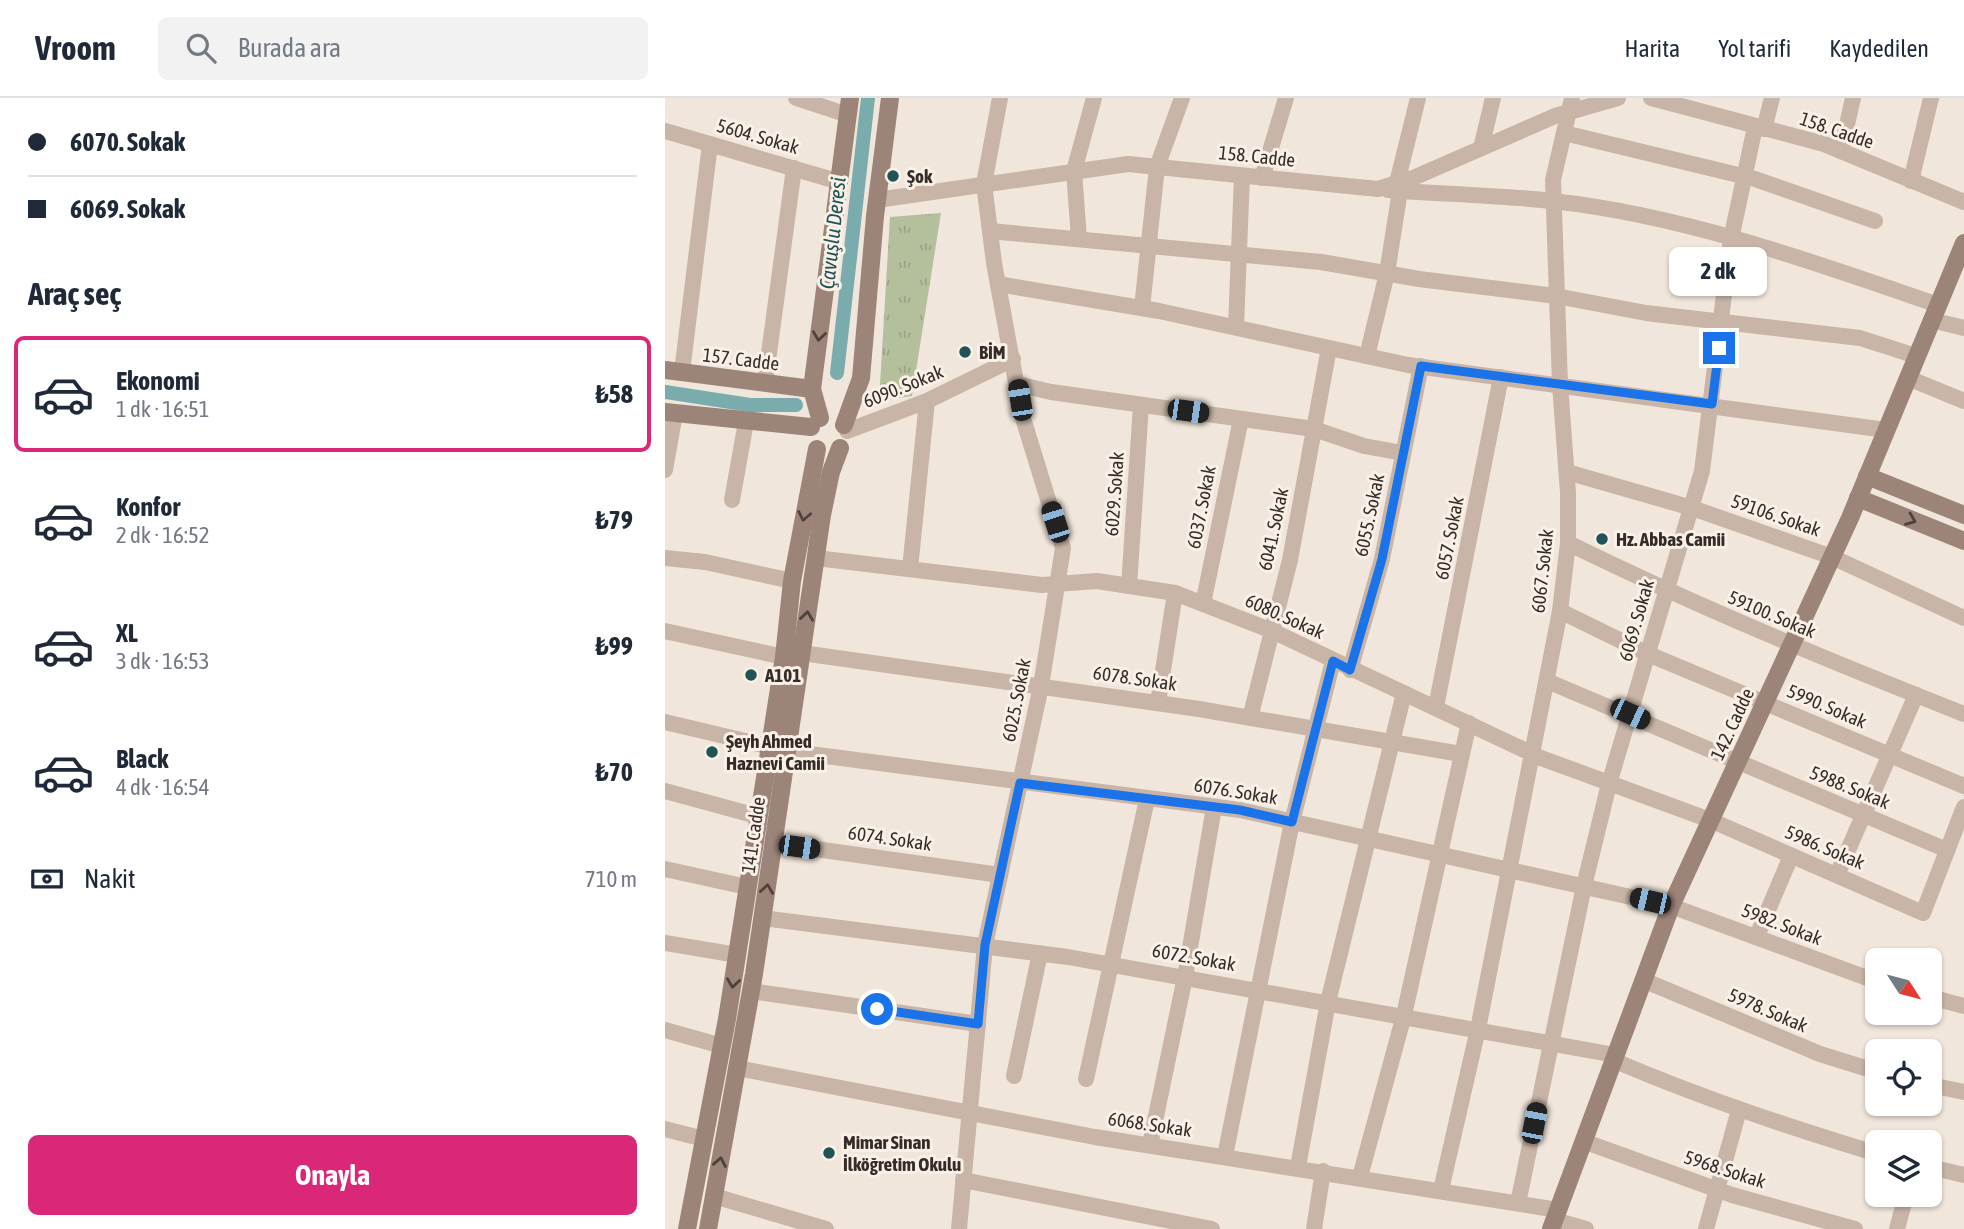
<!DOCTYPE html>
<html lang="tr">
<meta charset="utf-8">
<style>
body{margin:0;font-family:"Asap Condensed",sans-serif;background:#f2f2f3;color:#1f2937;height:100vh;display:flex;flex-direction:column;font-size:26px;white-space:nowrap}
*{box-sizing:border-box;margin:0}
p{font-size:23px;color:#747a83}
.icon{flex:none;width:38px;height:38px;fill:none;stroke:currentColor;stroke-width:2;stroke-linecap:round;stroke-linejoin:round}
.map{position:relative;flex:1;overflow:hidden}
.details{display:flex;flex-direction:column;background:#fff;width:665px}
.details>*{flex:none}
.banner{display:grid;align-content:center;height:154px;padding:0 28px;background:#fff}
.needle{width:46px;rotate:126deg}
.fabs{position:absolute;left:1200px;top:850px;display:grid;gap:14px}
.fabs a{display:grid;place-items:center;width:77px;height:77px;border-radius:10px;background:#fff;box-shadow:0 2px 5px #0004;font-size:35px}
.end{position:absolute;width:32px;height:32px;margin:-16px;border:9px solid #1a73e8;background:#fff;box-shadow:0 0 0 4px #fff}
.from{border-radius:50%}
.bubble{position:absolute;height:49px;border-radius:10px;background:#fff;box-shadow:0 2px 5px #0004;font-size:23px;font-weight:700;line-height:49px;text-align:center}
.car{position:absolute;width:21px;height:42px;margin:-21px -10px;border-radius:9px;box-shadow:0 0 5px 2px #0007;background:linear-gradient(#222 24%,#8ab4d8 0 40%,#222 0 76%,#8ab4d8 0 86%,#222 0)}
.banner b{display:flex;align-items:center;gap:24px;height:66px;font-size:26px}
.banner b+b{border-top:2px solid #e0e1e3}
.banner i{width:18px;height:18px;background:#1f2937}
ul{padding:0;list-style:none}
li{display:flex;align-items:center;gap:21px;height:116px;margin:0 14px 10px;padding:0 14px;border:4px solid transparent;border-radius:10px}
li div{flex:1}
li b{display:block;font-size:26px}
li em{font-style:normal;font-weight:700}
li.current{border-color:#db2777}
li>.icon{width:63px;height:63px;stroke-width:1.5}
h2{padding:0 28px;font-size:32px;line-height:84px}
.pay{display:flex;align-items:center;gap:18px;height:77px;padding:0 28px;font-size:26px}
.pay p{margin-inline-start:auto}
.action{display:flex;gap:14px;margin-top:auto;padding:14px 28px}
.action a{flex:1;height:80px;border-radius:10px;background:#db2777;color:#fff;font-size:28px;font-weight:700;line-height:80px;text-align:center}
header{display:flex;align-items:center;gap:42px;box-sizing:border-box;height:98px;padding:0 35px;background:#fff;border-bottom:2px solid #e0e1e3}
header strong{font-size:33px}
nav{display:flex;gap:38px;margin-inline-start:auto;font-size:24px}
.search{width:490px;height:63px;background:#f2f2f3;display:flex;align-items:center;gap:18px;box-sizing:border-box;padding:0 24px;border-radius:10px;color:#747a83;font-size:26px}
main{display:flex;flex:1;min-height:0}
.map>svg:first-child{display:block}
.grass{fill:url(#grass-tufts)}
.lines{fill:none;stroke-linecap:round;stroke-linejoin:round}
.canal{stroke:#7bacad;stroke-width:14}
.street{stroke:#c8b5a7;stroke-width:16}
.secondary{stroke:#9c8479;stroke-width:18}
.oneway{stroke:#4f413c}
.route{stroke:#1a73e8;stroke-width:9}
.poi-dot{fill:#1f5355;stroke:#f9f0e7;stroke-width:2.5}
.labels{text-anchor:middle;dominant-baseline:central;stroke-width:6;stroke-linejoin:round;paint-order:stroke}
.street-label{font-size:19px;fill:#352b27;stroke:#f9f0e7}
.poi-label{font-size:19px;font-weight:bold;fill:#352b27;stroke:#f9f0e7;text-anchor:start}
.water-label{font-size:21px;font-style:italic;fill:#1f5355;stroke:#f9f0e7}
</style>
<header>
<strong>Vroom</strong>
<div class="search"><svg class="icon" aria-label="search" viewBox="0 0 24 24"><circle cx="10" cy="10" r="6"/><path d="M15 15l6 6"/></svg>Burada ara</div>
<nav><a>Harita</a><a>Yol tarifi</a><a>Kaydedilen</a></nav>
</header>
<main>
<section class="details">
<div class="banner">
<b><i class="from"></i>6070. Sokak</b>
<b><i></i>6069. Sokak</b>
</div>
<h2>Araç seç</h2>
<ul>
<li class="current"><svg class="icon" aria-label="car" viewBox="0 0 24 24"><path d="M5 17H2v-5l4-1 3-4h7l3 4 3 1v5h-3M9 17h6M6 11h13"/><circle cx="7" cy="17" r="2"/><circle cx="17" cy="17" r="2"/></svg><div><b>Ekonomi</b><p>1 dk · 16:51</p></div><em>₺58</em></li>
<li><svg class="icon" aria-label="car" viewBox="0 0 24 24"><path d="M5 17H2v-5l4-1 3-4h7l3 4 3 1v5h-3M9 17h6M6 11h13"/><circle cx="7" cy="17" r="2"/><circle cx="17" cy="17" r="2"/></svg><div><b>Konfor</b><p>2 dk · 16:52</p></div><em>₺79</em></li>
<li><svg class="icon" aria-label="car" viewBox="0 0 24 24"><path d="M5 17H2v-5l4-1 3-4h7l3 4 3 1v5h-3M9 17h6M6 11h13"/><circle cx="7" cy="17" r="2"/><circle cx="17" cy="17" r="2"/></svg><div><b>XL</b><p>3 dk · 16:53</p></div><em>₺99</em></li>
<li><svg class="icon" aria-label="car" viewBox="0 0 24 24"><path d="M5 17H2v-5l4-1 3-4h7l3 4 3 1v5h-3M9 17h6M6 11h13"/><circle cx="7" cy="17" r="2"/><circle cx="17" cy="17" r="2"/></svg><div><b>Black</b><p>4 dk · 16:54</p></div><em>₺70</em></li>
</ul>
<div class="pay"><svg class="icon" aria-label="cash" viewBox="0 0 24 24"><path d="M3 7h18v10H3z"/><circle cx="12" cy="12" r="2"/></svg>Nakit<p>710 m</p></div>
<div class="action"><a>Onayla</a></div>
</section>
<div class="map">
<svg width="1299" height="1131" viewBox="0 0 1299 1131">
<defs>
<pattern id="grass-tufts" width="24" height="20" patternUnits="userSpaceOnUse" patternTransform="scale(1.75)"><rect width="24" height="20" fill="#b4bf9b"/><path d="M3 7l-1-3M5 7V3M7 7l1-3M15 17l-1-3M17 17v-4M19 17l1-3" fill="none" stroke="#9ba486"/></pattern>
</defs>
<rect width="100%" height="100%" fill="#f1e6db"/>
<!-- grass -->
<path class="grass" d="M276 115 247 298 214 303 225 119Z"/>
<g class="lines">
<!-- canal -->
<g class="canal">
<path d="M172 275 203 0"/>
<path d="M0 294 85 307H131"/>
</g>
<!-- street -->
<g class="street">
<path d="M131 0 183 17"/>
<path d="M986 0 1159 46 1299 104"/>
<path d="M1099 31 1107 0"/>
<path d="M0 33 175 84"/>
<path d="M899 35 1090 81 1210 123"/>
<path d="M816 50 828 0"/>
<path d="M1176 53 1188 0"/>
<path d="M597 80 621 0"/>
<path d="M1246 83 1266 0"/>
<path d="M732 85 753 0"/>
<path d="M723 92C777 96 833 97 887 103 1018 117 1149 164 1273 207"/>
<path d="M212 102 463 66 713 91 748 80 890 18 953 0"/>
<path d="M325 133 656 164 754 181 891 198 981 215 1195 240 1251 258"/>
<path d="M414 141 409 73 429 0"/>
<path d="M333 186 494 213 743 267 1221 332"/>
<path d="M477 210 492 69 517 0"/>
<path d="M1266 222 1299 230"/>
<path d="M571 229 577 78"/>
<path d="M702 258 722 175 735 93"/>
<path d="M17 274 45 46"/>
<path d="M1243 280 1299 303"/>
<path d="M100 285 129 70"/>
<path d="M352 286 386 294 649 331 699 348 738 355"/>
<path d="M182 333 262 303 348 261"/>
<path d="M0 372 10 315"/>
<path d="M902 374 1027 410 1167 459 1299 520"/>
<path d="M67 402 81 324"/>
<path d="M903 445C1033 509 1165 563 1299 616"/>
<path d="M0 460 40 464 127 483"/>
<path d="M151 460 377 487 432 483 510 495 605 532 876 660 1045 722 1258 815 1299 709"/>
<path d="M245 471 262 303"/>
<path d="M464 488 476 307"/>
<path d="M538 506 576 321"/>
<path d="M895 513 983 556 1299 688"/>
<path d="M0 533 119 559"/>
<path d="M137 555 534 611 796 656"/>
<path d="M685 572 717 461 756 268"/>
<path d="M882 583 1282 752"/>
<path d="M493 605 510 495"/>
<path d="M771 609 836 279"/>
<path d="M585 620 625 462 664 250"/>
<path d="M0 624 106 649"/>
<path d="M122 653 575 712 1006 808 1213 884"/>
<path d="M0 693 92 718"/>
<path d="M108 745 335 777"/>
<path d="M0 771 82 789"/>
<path d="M1172 777 1251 597"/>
<path d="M97 820 403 859 950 957"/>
<path d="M1092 838 1126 758"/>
<path d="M0 845 72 857"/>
<path d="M978 882 1155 956 1213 974"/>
<path d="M86 893 313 926"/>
<path d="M1265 899 1299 908"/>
<path d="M0 932 57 948"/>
<path d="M948 962C1034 999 1123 1029 1213 1056"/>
<path d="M72 970 430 1039 893 1112"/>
<path d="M349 978 375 855"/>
<path d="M421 981 482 701"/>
<path d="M1265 987 1299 994"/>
<path d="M0 1031 39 1041"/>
<path d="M918 1043 1067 1097 1190 1131"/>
<path d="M485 1047 520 879 549 709"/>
<path d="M560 1058 627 724 668 563"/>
<path d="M633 1069 663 904 739 595"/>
<path d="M1265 1069 1299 1077"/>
<path d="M695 1079 739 917 804 625"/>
<path d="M298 1082 547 1131"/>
<path d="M776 1092 813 931 895 513 903 445V395L895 286 888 82 907 0"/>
<path d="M49 1098 161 1131"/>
<path d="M853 1105 919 788 944 686 1037 373 1066 141 1090 29"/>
<path d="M889 1122 921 1131"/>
<path d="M294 1131 320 847 376 588 398 450 357 317 329 165 319 86 335 0"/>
<path d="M649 1131 658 1073"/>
<path d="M1041 1131 1074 1012"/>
<path d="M1232 1131 1241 1097"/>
</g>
<!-- secondary -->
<g class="secondary">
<path d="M0 272 147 291"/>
<path d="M0 314 146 329"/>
<path d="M155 320 147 291 185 0"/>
<path d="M179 327 196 280 210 118 225 0"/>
<path d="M1202 378 1299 417"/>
<path d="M1193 400 1299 443"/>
<path d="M22 1131 62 921 119 559 127 483 152 351"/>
<path d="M43 1131 89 876 157 417 166 374 175 350"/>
<path d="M886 1131 1006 808 1185 420 1299 145"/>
</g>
</g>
<!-- one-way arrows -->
<defs><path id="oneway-chevron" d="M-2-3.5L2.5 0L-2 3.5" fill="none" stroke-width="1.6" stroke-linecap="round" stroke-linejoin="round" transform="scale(1.75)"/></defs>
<g class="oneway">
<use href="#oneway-chevron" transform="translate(154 238) rotate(98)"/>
<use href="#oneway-chevron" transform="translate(139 418) rotate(101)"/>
<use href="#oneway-chevron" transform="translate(1246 422) rotate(22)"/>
<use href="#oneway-chevron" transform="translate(142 518) rotate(-82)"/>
<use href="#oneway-chevron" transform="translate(102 791) rotate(-82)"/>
<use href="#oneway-chevron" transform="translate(68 885) rotate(98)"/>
<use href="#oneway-chevron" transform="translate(55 1064) rotate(-80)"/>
</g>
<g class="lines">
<!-- route -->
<path class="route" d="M212 911 313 926 320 847 355 685 575 712 627 724 668 563 685 572 717 461 756 268 1047 306 1054 250"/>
</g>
<!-- markers -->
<g class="poi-dot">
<circle cx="228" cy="78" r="7"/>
<circle cx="300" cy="254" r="7"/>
<circle cx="937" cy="441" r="7"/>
<circle cx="86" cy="577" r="7"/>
<circle cx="47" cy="654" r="7"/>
<circle cx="164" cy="1055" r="7"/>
</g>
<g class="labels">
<!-- street labels -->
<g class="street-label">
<text transform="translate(1172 32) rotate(19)">158. Cadde</text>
<text transform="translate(93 38) rotate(16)">5604. Sokak</text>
<text transform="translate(592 58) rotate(6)">158. Cadde</text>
<text transform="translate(76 261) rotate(7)">157. Cadde</text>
<text transform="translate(238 288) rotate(-22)">6090. Sokak</text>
<text transform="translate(449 396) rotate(-86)">6029. Sokak</text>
<text transform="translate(536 409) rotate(-79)">6037. Sokak</text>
<text transform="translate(704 417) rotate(-78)">6055. Sokak</text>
<text transform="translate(1111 417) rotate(19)">59106. Sokak</text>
<text transform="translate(608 431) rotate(-78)">6041. Sokak</text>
<text transform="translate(784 440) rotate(-79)">6057. Sokak</text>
<text transform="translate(877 473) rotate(-84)">6067. Sokak</text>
<text transform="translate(1107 516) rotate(23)">59100. Sokak</text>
<text transform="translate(620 518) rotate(24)">6080. Sokak</text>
<text transform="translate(971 522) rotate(-74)">6069. Sokak</text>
<text transform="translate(470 580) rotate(8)">6078. Sokak</text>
<text transform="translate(351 602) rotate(-79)">6025. Sokak</text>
<text transform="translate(1162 608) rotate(23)">5990. Sokak</text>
<text transform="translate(1067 626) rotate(-65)">142. Cadde</text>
<text transform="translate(1185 689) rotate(22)">5988. Sokak</text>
<text transform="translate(571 693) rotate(9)">6076. Sokak</text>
<text transform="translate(88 737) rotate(-82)">141. Cadde</text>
<text transform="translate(225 740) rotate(8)">6074. Sokak</text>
<text transform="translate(1160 749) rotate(23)">5986. Sokak</text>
<text transform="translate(1117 826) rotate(21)">5982. Sokak</text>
<text transform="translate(529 859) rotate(10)">6072. Sokak</text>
<text transform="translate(1103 912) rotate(23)">5978. Sokak</text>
<text transform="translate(485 1026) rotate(8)">6068. Sokak</text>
<text transform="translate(1060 1071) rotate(18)">5968. Sokak</text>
</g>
<!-- poi labels -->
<g class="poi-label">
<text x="242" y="78">Şok</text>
<text x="314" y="254">BİM</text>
<text x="951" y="441">Hz. Abbas Camii</text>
<text x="100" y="577">A101</text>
<text x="61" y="643">Şeyh Ahmed<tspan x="61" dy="22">Haznevi Camii</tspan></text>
<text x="178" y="1044">Mimar Sinan<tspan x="178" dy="22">İlköğretim Okulu</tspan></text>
</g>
<!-- water labels -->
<g class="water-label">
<text transform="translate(167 135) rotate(-84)">Çavuşlu Deresi</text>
</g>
</g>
</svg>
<div class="fabs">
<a><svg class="needle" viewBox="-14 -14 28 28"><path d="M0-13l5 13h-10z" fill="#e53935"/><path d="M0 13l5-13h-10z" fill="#747a83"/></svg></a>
<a><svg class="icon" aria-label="locate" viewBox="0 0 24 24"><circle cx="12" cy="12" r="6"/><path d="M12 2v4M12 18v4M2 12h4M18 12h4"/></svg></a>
<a><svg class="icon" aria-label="layers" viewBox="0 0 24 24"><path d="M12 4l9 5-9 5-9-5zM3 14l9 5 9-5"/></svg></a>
</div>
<i class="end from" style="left:212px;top:911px"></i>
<i class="end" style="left:1054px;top:250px"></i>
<div class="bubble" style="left:1004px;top:149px;width:98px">2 dk</div>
<i class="car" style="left:355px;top:302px;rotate:351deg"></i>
<i class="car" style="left:523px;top:313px;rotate:98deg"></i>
<i class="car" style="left:390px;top:424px;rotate:342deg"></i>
<i class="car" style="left:965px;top:616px;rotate:115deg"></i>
<i class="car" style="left:134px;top:749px;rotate:98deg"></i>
<i class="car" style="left:985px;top:803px;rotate:283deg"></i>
<i class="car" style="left:869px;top:1025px;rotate:11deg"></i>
</div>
</main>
